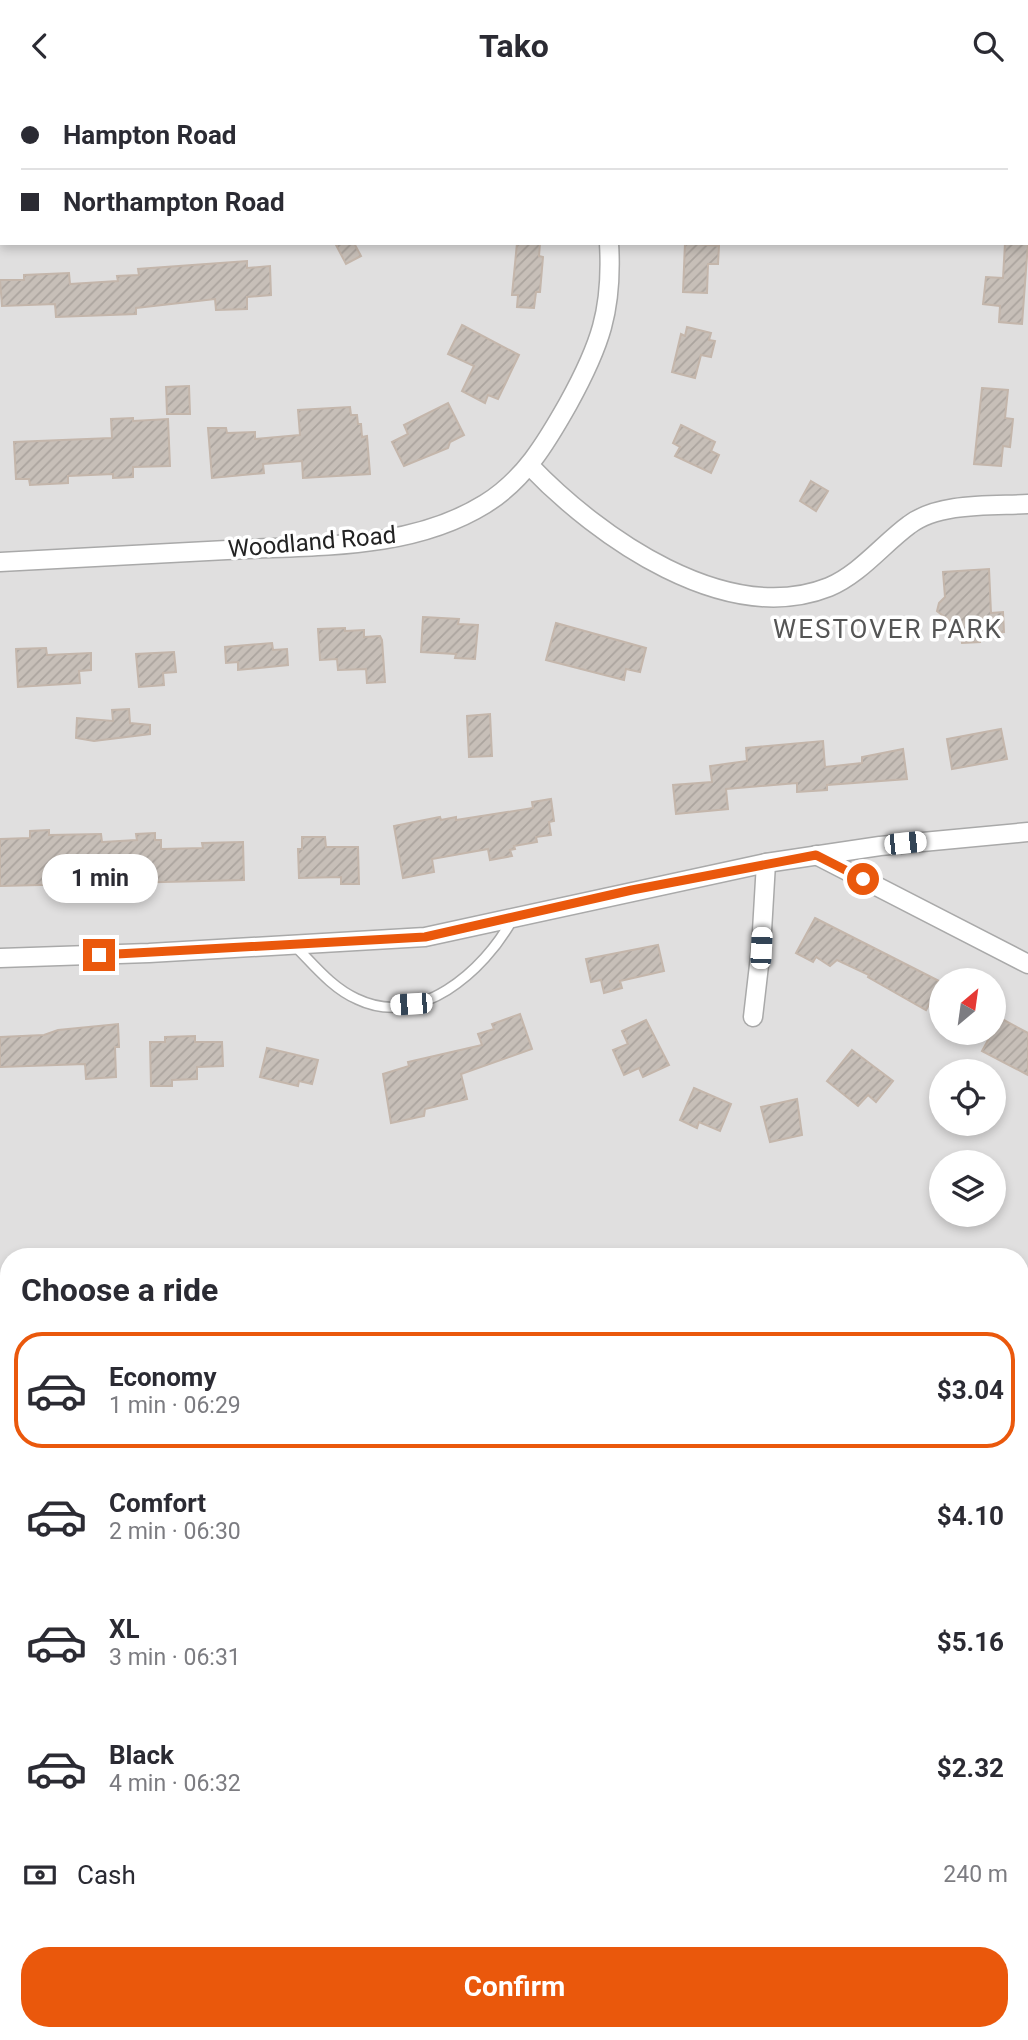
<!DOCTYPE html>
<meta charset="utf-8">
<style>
body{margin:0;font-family:Roboto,sans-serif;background:#f7f7f7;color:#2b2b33;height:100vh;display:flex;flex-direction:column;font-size:26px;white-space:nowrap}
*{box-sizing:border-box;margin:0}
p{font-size:23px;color:#7c7c81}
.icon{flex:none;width:38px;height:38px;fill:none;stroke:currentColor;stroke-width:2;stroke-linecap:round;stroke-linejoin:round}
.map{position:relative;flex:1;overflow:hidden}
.drawer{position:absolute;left:0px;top:1157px;width:1029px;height:793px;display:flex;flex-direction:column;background:#fff;border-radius:28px 28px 0 0;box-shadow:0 4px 10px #0003}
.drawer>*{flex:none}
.guide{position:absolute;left:0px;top:0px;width:1029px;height:154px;box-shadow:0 4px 10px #0003;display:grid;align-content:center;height:154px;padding:0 21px;background:#fff}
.needle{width:46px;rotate:29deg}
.tools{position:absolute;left:929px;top:877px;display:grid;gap:14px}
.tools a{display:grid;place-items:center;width:77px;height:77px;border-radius:50%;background:#fff;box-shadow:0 4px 10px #0003;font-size:35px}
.end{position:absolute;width:32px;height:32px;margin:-16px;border:9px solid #ea580c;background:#fff;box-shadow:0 0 0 4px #fff}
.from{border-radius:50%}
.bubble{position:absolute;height:49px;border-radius:24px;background:#fff;box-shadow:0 4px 10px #0003;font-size:23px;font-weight:700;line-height:49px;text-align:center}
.car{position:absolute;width:21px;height:42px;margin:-21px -10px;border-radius:9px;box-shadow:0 0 5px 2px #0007;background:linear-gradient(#fff 24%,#345 0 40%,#fff 0 76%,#345 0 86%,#fff 0)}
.guide b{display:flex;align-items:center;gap:24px;height:66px;font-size:26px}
.guide b+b{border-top:2px solid #e1e1e2}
.guide i{width:18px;height:18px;background:#2b2b33}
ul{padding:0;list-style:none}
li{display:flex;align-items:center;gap:21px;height:116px;margin:0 14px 10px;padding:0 7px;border:4px solid transparent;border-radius:28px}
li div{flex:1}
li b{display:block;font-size:26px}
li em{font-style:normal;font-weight:700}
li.current{border-color:#ea580c}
li>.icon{width:63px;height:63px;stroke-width:1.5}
h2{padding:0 21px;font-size:32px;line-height:84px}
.pay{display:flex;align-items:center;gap:18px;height:77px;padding:0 21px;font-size:26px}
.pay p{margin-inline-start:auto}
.cta{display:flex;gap:14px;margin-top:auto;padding:14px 21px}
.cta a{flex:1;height:80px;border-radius:28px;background:#ea580c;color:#fff;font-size:28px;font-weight:700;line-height:80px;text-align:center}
header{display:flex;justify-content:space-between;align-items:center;height:91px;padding:0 21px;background:#fff;font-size:32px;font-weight:700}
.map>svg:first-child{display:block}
.residential{fill:#e0dfdf;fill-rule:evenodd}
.grass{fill:#cdebb0}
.building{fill:url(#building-hatch);stroke:#c4b6ab;stroke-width:2}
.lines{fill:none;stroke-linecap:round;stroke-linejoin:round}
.service-casing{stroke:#a9a9a9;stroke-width:12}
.minor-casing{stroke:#a9a9a9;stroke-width:21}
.path{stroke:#fa8072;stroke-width:3.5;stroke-dasharray:3.5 3.5;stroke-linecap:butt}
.service{stroke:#fff;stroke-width:9}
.minor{stroke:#fff;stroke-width:18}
.rail{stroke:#707070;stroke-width:5;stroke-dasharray:14 14;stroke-linecap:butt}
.route{stroke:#ea580c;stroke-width:9}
.labels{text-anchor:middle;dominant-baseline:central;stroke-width:7;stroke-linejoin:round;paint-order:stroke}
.street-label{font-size:24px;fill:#222;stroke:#fff}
.neighbourhood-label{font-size:26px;letter-spacing:2px;fill:#555;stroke:#fff}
</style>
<header><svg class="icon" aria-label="back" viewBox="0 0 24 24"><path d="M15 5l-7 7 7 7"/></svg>Tako<svg class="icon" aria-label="search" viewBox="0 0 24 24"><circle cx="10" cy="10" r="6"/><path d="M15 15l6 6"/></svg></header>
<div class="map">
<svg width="1028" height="1949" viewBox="0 0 1028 1949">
<defs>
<pattern id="building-hatch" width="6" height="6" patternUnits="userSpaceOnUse" patternTransform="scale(1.75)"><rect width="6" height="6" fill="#c7bfb8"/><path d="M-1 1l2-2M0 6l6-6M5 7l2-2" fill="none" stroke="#aba49e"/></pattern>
</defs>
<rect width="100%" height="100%" fill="#f2efe9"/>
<!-- residential -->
<path class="residential" d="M0 0H1028V1245H1020V1166H9V1205H0ZM2 2H1027V152H2ZM942 889H994V942H942ZM942 980H994V1032H942ZM942 1071H994V1124H942Z"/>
<!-- grass -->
<path class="grass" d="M0 1341H9V1941H1020V1374H1028V1949H0Z"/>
<!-- building -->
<g class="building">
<path d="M335 152H354L361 165 346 173Z"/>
<path d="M517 152H540L539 165 543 166 540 201H536L534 217 517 216 518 204H512Z"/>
<path d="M685 152 719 155 718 173H708L707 202 683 201Z"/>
<path d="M1005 152H1028L1022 233 999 231 1000 215 983 213 986 186 1003 187Z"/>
<path d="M247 170V177L270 175 271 204 247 206V218L216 219 215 208 136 217V223L56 226 55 213 2 215 0 189H24V184L69 182 70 193 118 190 117 185 139 184 138 178Z"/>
<path d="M462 234 519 264 498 308 488 304 485 312 462 300 474 275 448 263Z"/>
<path d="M687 236 711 242 709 249 715 250 711 266 701 264 695 287 672 281 681 243 685 245Z"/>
<path d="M189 295 190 323H167L166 296Z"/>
<path d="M982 297 1008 299 1005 327 1013 328 1010 356 1003 355 1001 375 974 373Z"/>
<path d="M448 312 464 344 450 351 448 357 404 375 392 351 408 343 404 334Z"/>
<path d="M350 316 351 324H357L358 333H361L362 346 367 345 370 383 303 387 302 370 263 373 264 382 212 387 208 337H226L227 342 255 341V348L300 344 298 319Z"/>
<path d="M133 327V330L168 328 170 375 133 376V386L113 387V383L68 385V392L30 394 29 388H16L14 351 112 347 111 328Z"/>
<path d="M681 334 715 351 711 360 719 364 711 382 675 365 680 356 673 352Z"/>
<path d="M811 390 828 400 816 420 800 410Z"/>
<path d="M989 478 991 522 1003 521 1004 541 979 543 980 551 962 552 961 544 951 545V531L937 520 939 512 945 506 943 481Z"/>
<path d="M423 526 459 528 458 533 478 534 475 568 455 567 456 563 421 561Z"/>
<path d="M556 532 646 557 640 581 626 578 624 589 546 569Z"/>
<path d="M345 537V540L364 539V546L380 545 382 549 385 591 367 592 366 578 338 579 337 568 320 569 318 538Z"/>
<path d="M272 552 273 559 287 558 288 574 238 579V571L226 572 225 556Z"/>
<path d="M46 557 47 564 91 562V579L79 580 80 592 18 596 16 558Z"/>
<path d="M174 561 176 581 163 582 164 594 139 596 136 563Z"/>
<path d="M129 618 130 632 150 634V643L94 650 76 647 77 627 113 630 112 619Z"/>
<path d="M490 623 492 665 469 666 467 625Z"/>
<path d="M1001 638 1007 668 952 678 947 648Z"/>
<path d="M823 650 825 676 862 672V666L903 658 907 688 827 694V699L797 701V692L726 698 728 718 676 723 673 694 712 691 710 675 747 670 746 657Z"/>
<path d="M551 708 554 730 549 731 551 744 536 746 537 751 514 755 515 758 510 759 512 765 490 769 488 758 432 768 434 781 403 787 394 735 440 726 441 729 456 726V729L533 717 532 711Z"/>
<path d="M49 739V744L101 743 102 751 137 749 136 743 155 742V749H161V758L203 757 202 752 243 751 244 789 0 795V748L30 747V740Z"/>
<path d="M302 746H325L326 756H358L359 793H341V786L299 787 298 758H302Z"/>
<path d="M815 827 941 891 926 919 868 886 869 884 837 869 830 875 816 866 813 871 796 862Z"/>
<path d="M658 854 664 880 620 890 622 897 604 902 601 889 591 891 586 868Z"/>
<path d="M520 923 532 958 461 983 467 1008 425 1018 424 1025 391 1032 383 983 409 975 408 971 482 954 478 943 494 938 492 933Z"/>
<path d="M1000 927 1028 942V984L982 960Z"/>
<path d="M646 929 669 974 643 986 639 977 624 984 613 959 628 953 622 940Z"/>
<path d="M118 933 119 956H115L116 986 86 988 85 973 0 976V946L44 944 58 939Z"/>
<path d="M195 945V951H222L223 975 197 976V988L172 989V995H151L150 951H165V946Z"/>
<path d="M267 957 318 969 312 993 299 990 298 995 260 986Z"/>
<path d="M852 959 893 990 876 1011 868 1004 858 1015 827 990Z"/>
<path d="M694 997 731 1013 720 1040 699 1031 697 1037 680 1029Z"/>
<path d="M797 1008 802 1044 770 1051 761 1016Z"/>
</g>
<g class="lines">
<!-- service casing -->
<g class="service-casing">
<path id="service" d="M295 855C314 874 332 897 357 908 419 938 484 880 512 829"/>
</g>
<!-- minor casing -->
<g class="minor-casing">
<g id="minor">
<path d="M554 0 556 2"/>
<path d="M364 2 366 0"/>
<path d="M0 120H2"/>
<path d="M530 375C598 446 726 537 829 496 860 483 883 453 909 434 939 411 992 415 1028 413"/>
<path d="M0 471C76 467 152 463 227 459 313 454 409 460 485 413 524 389 546 352 568 313 600 255 613 219 609 152"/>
<path d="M816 764 1028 873"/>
<path d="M0 867 149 862 425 846 766 772 880 755 1028 741"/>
<path d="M753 926 761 857 766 772"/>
</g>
</g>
<!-- path -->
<g class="path">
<path d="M1020 1396H1028"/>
<path d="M1020 1510H1028"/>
<path d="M1020 1733 1028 1731"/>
<path d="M0 1778 9 1766"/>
<path d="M1020 1787 1028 1785"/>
<path d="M137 1949 148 1941"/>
<path d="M385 1949 406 1946 411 1949"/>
</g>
<!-- service -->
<use href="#service" class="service"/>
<!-- minor -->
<use href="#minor" class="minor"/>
<!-- rail -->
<g class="rail">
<path d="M0 1303H9"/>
<path d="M0 1319H9"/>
<path d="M1020 1332 1028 1333"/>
<path d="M1020 1349H1028"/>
</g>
</g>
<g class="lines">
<!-- route -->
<path class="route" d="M99 864 425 846 632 799 816 764 863 788"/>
</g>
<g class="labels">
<!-- street labels -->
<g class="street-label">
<text transform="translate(312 451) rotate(-5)">Woodland Road</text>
</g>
<!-- neighbourhood labels -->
<g class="neighbourhood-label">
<text x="888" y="538">WESTOVER PARK</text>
</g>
</g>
</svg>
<div class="tools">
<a><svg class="needle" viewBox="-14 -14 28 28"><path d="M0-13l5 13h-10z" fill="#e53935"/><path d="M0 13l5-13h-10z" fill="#7c7c81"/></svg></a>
<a><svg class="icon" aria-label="locate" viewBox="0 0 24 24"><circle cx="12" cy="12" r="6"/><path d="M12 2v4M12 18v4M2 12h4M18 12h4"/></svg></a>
<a><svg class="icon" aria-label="layers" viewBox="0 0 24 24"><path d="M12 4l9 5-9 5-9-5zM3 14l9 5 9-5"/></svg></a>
</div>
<i class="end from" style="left:863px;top:788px"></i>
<i class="end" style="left:99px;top:864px"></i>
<div class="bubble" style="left:42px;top:763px;width:116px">1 min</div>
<i class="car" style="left:905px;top:752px;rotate:84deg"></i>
<i class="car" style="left:761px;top:857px;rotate:3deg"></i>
<i class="car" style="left:411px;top:913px;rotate:266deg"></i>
<div class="guide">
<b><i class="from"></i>Hampton Road</b>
<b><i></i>Northampton Road</b>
</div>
<section class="drawer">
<h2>Choose a ride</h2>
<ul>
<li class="current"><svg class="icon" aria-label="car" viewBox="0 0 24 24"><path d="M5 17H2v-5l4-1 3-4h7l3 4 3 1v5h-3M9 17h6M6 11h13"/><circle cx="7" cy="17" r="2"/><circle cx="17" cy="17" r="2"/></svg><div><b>Economy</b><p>1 min · 06:29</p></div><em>$3.04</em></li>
<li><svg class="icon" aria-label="car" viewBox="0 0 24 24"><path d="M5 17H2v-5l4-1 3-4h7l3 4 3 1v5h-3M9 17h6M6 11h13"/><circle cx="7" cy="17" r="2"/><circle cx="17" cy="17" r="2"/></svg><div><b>Comfort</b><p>2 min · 06:30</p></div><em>$4.10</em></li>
<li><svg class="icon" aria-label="car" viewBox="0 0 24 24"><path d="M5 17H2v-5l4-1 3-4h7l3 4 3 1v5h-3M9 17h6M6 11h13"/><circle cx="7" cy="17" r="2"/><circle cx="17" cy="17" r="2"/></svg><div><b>XL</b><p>3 min · 06:31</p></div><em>$5.16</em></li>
<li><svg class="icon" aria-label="car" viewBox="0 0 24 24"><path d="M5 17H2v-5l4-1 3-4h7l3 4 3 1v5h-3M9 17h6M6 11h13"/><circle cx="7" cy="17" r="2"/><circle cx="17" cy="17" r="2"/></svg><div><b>Black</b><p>4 min · 06:32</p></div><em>$2.32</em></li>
</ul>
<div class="pay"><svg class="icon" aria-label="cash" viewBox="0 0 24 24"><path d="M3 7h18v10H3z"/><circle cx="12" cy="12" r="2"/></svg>Cash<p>240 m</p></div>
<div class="cta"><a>Confirm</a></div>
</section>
</div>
